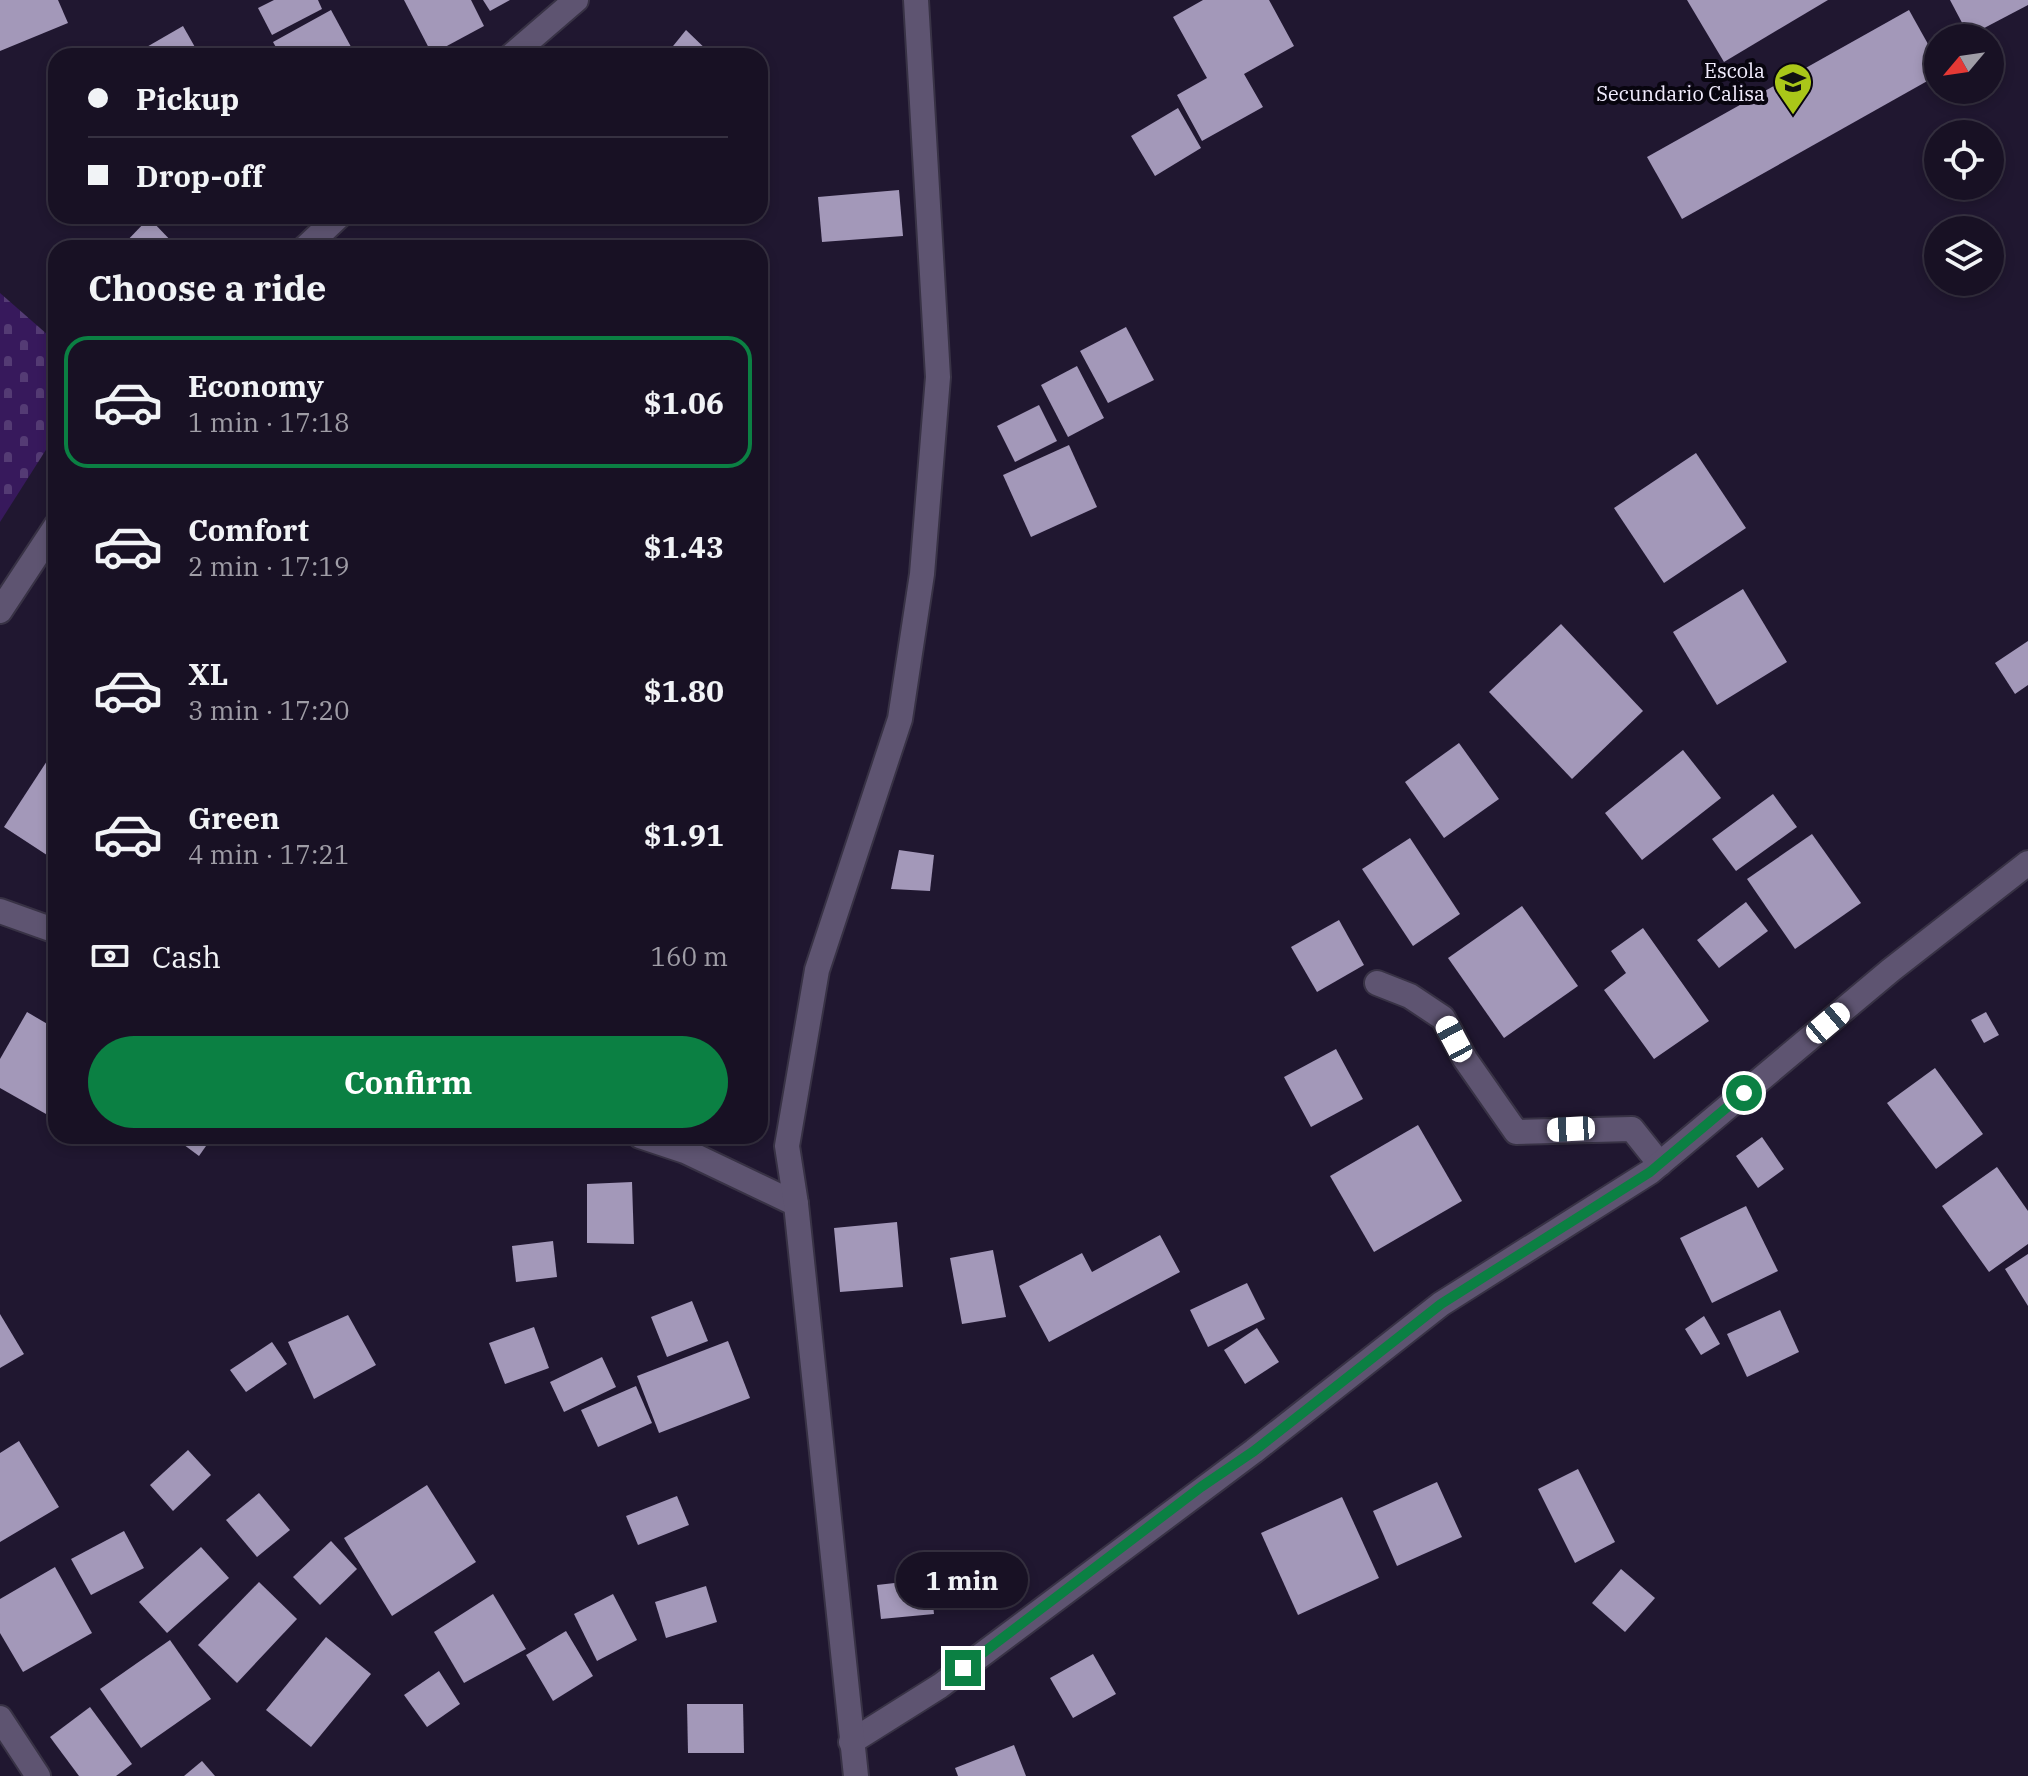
<!DOCTYPE html>
<meta charset="utf-8">
<style>
body{margin:0;font-family:"IBM Plex Serif",serif;background:#251f31;color:#f1f3f6;height:100vh;display:flex;flex-direction:column;font-size:30px;white-space:nowrap}
*{box-sizing:border-box;margin:0}
p{font-size:26px;color:#9f9da6}
.icon{flex:none;width:44px;height:44px;fill:none;stroke:currentColor;stroke-width:2;stroke-linecap:round;stroke-linejoin:round}
.map{position:relative;flex:1;overflow:hidden}
.details{position:absolute;left:48px;top:240px;width:720px;height:904px;display:flex;flex-direction:column;background:#181124;border-radius:24px;box-shadow:0 4px 12px #0003,0 0 0 2px #363141}
.details>*{flex:none}
.hud{position:absolute;left:48px;top:48px;width:720px;height:176px;border-radius:24px;box-shadow:0 4px 12px #0003,0 0 0 2px #363141;display:grid;align-content:center;height:176px;padding:0 40px;background:#181124}
.needle{width:52px;rotate:241deg}
.fabs{position:absolute;left:1924px;top:24px;display:grid;gap:16px}
.fabs a{display:grid;place-items:center;width:80px;height:80px;border-radius:50%;background:#181124;box-shadow:0 4px 12px #0003,0 0 0 2px #363141;font-size:40px}
.end{position:absolute;width:36px;height:36px;margin:-18px;border:10px solid #0b8043;background:#fff;box-shadow:0 0 0 4px #fff}
.from{border-radius:50%}
.bubble{position:absolute;height:56px;border-radius:28px;background:#181124;box-shadow:0 4px 12px #0003,0 0 0 2px #363141;font-size:26px;font-weight:800;line-height:56px;text-align:center}
.car{position:absolute;width:24px;height:48px;margin:-24px -12px;border-radius:10px;box-shadow:0 0 6px 2px #0007;background:linear-gradient(#fff 24%,#345 0 40%,#fff 0 76%,#345 0 86%,#fff 0)}
.hud b{display:flex;align-items:center;gap:28px;height:76px;font-size:30px}
.hud b+b{border-top:2px solid #363141}
.hud i{width:20px;height:20px;background:#f1f3f6}
ul{padding:0;list-style:none}
li{display:flex;align-items:center;gap:24px;height:132px;margin:0 16px 12px;padding:0 24px;border:4px solid transparent;border-radius:24px}
li div{flex:1}
li b{display:block;font-size:30px}
li em{font-style:normal;font-weight:800}
li.current{border-color:#0b8043}
li>.icon{width:72px;height:72px;stroke-width:1.5}
h2{padding:0 40px;font-size:36px;line-height:96px}
.pay{display:flex;align-items:center;gap:20px;height:88px;padding:0 40px;font-size:30px}
.pay p{margin-inline-start:auto}
.primary-button{display:flex;gap:16px;margin-top:auto;padding:16px 40px}
.primary-button a{flex:1;height:92px;border-radius:48px;background:#0b8043;color:#fff;font-size:32px;font-weight:800;line-height:92px;text-align:center}
.map>svg:first-child{display:block}
.cemetery{fill:url(#cemetery-stones)}
.building{fill:#a398b9}
.lines{fill:none;stroke-linecap:round;stroke-linejoin:round}
.street-casing{stroke:#383245;stroke-width:28}
.street{stroke:#5e5471;stroke-width:24}
.route{stroke:#0b8043;stroke-width:10}
.labels{text-anchor:middle;dominant-baseline:central;stroke-width:8;stroke-linejoin:round;paint-order:stroke}
.poi-label{font-size:20px;fill:#f2edfe;stroke:#08050f;text-anchor:end}
</style>
<div class="map">
<svg width="2028" height="1776" viewBox="0 0 2028 1776">
<defs>
<pattern id="cemetery-stones" width="16" height="16" patternUnits="userSpaceOnUse" patternTransform="scale(2)"><rect width="16" height="16" fill="#37195c"/><path d="M2 7V4a2 2 0 0 1 4 0v3zM10 15v-3a2 2 0 0 1 4 0v3z" fill="#543b74"/></pattern>
</defs>
<rect width="100%" height="100%" fill="#201730"/>
<!-- cemetery -->
<path class="cemetery" d="M0 293 56 342V434L0 522Z"/>
<!-- building -->
<g class="building">
<path d="M0 0H58L68 23 0 51Z"/>
<path d="M274 0H318L322 9 272 35 258 8Z"/>
<path d="M404 0H471L484 26 432 54Z"/>
<path d="M483 0H510L490 11Z"/>
<path d="M1203 0H1269L1294 46 1244 74 1263 107 1202 141 1177 95 1207 78 1173 17Z"/>
<path d="M1687 0H1828L1724 62Z"/>
<path d="M1950 0H2028V5L1969 36Z"/>
<path d="M331 10 356 56H281L273 42Z"/>
<path d="M1909 10 1938 62V75L1682 219 1647 157Z"/>
<path d="M183 26 200 56H140L138 52Z"/>
<path d="M686 30 713 56H665Z"/>
<path d="M1178 108 1201 148 1155 176 1131 136Z"/>
<path d="M899 190 903 236 822 242 818 197Z"/>
<path d="M149 218 178 248H120Z"/>
<path d="M1126 327 1154 380 1108 403 1080 351Z"/>
<path d="M1077 366 1104 418 1068 437 1041 385Z"/>
<path d="M1039 405 1057 441 1015 462 997 426Z"/>
<path d="M1069 445 1097 507 1031 537 1003 475Z"/>
<path d="M1696 453 1746 528 1664 583 1614 508Z"/>
<path d="M1743 589 1787 662 1717 705 1673 632Z"/>
<path d="M1561 624 1643 711 1572 779 1489 692Z"/>
<path d="M2028 641V685L2015 694 1995 663Z"/>
<path d="M1459 743 1499 799 1444 838 1405 782Z"/>
<path d="M1683 750 1721 798 1642 860 1605 813Z"/>
<path d="M47 761 56 767V861L4 827Z"/>
<path d="M1773 794 1797 827 1736 871 1712 839Z"/>
<path d="M1812 834 1861 903 1795 949 1747 879Z"/>
<path d="M1410 838 1460 914 1413 946 1362 869Z"/>
<path d="M899 850 934 855 930 891 891 889Z"/>
<path d="M1746 902 1768 931 1719 968 1697 940Z"/>
<path d="M1522 906 1578 986 1504 1038 1448 958Z"/>
<path d="M1339 920 1364 965 1317 992 1291 947Z"/>
<path d="M1643 928 1709 1021 1654 1059 1604 990 1626 973 1611 951Z"/>
<path d="M27 1012 56 1029V1096L46 1114 0 1088V1059Z"/>
<path d="M1986 1012 1999 1035 1984 1043 1971 1020Z"/>
<path d="M1336 1049 1363 1099 1311 1127 1284 1077Z"/>
<path d="M1935 1068 1983 1134 1936 1169 1887 1103Z"/>
<path d="M1418 1125 1462 1201 1374 1252 1330 1176Z"/>
<path d="M172 1136H213L199 1156Z"/>
<path d="M1762 1137 1784 1169 1758 1188 1736 1156Z"/>
<path d="M1997 1167 2028 1211V1244L1989 1272 1942 1206Z"/>
<path d="M632 1182 634 1244 587 1243V1184Z"/>
<path d="M1746 1206 1778 1271 1712 1303 1680 1238Z"/>
<path d="M897 1222 903 1287 840 1292 834 1228Z"/>
<path d="M1160 1235 1180 1272 1049 1342 1019 1286 1082 1253 1092 1272Z"/>
<path d="M553 1241 557 1277 516 1282 512 1246Z"/>
<path d="M993 1250 1006 1317 962 1324 950 1258Z"/>
<path d="M2028 1254V1306L2005 1269Z"/>
<path d="M1247 1283 1265 1319 1208 1347 1190 1310Z"/>
<path d="M692 1301 708 1341 667 1357 651 1317Z"/>
<path d="M1780 1310 1799 1352 1747 1377 1727 1334Z"/>
<path d="M0 1314 24 1354 0 1368Z"/>
<path d="M348 1315 376 1365 314 1399 288 1342Z"/>
<path d="M1704 1316 1720 1344 1701 1355 1685 1329Z"/>
<path d="M534 1327 549 1368 505 1384 489 1343Z"/>
<path d="M1257 1328 1279 1362 1245 1384 1224 1350Z"/>
<path d="M728 1341 750 1398 659 1433 637 1376Z"/>
<path d="M272 1342 287 1364 246 1392 230 1370Z"/>
<path d="M602 1357 616 1387 564 1412 550 1382Z"/>
<path d="M636 1386 652 1423 598 1447 581 1410Z"/>
<path d="M19 1441 59 1507 0 1542V1453Z"/>
<path d="M188 1450 211 1475 173 1511 150 1485Z"/>
<path d="M1578 1469 1615 1542 1575 1563 1538 1489Z"/>
<path d="M1437 1482 1462 1537 1397 1566 1373 1511Z"/>
<path d="M427 1485 476 1562 392 1616 344 1538Z"/>
<path d="M259 1493 290 1530 257 1557 226 1520Z"/>
<path d="M677 1496 689 1525 638 1545 626 1516Z"/>
<path d="M1342 1497 1379 1578 1298 1615 1261 1533Z"/>
<path d="M124 1531 144 1568 91 1595 71 1559Z"/>
<path d="M331 1541 357 1569 320 1605 293 1577Z"/>
<path d="M201 1547 229 1578 167 1633 139 1602Z"/>
<path d="M55 1567 92 1633 23 1672 0 1633V1599Z"/>
<path d="M1621 1569 1655 1598 1625 1632 1592 1603Z"/>
<path d="M930 1579 934 1614 881 1619 877 1585Z"/>
<path d="M259 1582 297 1619 237 1683 198 1645Z"/>
<path d="M706 1586 717 1622 666 1638 655 1602Z"/>
<path d="M493 1594 526 1649 464 1683 434 1632Z"/>
<path d="M613 1594 637 1640 597 1661 574 1614Z"/>
<path d="M566 1631 593 1676 553 1701 526 1655Z"/>
<path d="M326 1637 371 1674 311 1747 266 1710Z"/>
<path d="M170 1640 211 1699 141 1748 100 1689Z"/>
<path d="M1093 1654 1116 1694 1073 1718 1050 1678Z"/>
<path d="M439 1671 460 1704 427 1727 404 1695Z"/>
<path d="M687 1704H743L744 1753H688Z"/>
<path d="M90 1707 132 1764 116 1776H79L50 1737Z"/>
<path d="M1014 1745 1026 1776H958L955 1768Z"/>
<path d="M202 1761 215 1776H184Z"/>
</g>
<g class="lines">
<!-- street casing -->
<g class="street-casing">
<g id="street">
<path d="M511 56 576 0"/>
<path d="M305 248 339 216"/>
<path d="M0 611 56 526"/>
<path d="M0 911 56 931"/>
<path d="M1377 983 1410 996 1443 1018 1465 1059 1516 1132 1632 1129 1660 1164"/>
<path d="M640 1136 685 1151 796 1204"/>
<path d="M0 1718 38 1776"/>
<path d="M851 1742 940 1686 1254 1451 1441 1304 1650 1172 1891 970 2028 863"/>
<path d="M856 1776 796 1204 787 1146 817 970 900 719 922 574 938 377 916 0"/>
</g>
</g>
<!-- street -->
<use href="#street" class="street"/>
</g>
<g class="lines">
<!-- route -->
<path class="route" d="M963 1668 1201 1487 1254 1451 1441 1304 1650 1172 1744 1093"/>
</g>
<!-- icons -->
<defs>
<g id="school-pin" transform="scale(2)"><path d="M0 17L-7.5 6A9.5 9.5 0 1 1 7.5 6Z" fill="#aac719" stroke="#08050f"/><path d="M0-5L7-2L0 1L-7-2ZM-4 1L0 2.5L4 1V4Q0 6-4 4Z" fill="#111"/></g>
</defs>
<g fill-rule="evenodd">
<use href="#school-pin" x="1793" y="82"/>
</g>
<g class="labels">
<!-- poi labels -->
<g class="poi-label">
<text x="1765" y="70">Escola<tspan x="1765" dy="23">Secundario Calisa</tspan></text>
</g>
</g>
</svg>
<div class="fabs">
<a><svg class="needle" viewBox="-14 -14 28 28"><path d="M0-13l5 13h-10z" fill="#e53935"/><path d="M0 13l5-13h-10z" fill="#9f9da6"/></svg></a>
<a><svg class="icon" aria-label="locate" viewBox="0 0 24 24"><circle cx="12" cy="12" r="6"/><path d="M12 2v4M12 18v4M2 12h4M18 12h4"/></svg></a>
<a><svg class="icon" aria-label="layers" viewBox="0 0 24 24"><path d="M12 4l9 5-9 5-9-5zM3 14l9 5 9-5"/></svg></a>
</div>
<i class="end from" style="left:1744px;top:1093px"></i>
<i class="end" style="left:963px;top:1668px"></i>
<div class="bubble" style="left:896px;top:1552px;width:132px">1 min</div>
<i class="car" style="left:1828px;top:1023px;rotate:50deg"></i>
<i class="car" style="left:1454px;top:1039px;rotate:332deg"></i>
<i class="car" style="left:1571px;top:1129px;rotate:267deg"></i>
<div class="hud">
<b><i class="from"></i>Pickup</b>
<b><i></i>Drop-off</b>
</div>
<section class="details">
<h2>Choose a ride</h2>
<ul>
<li class="current"><svg class="icon" aria-label="car" viewBox="0 0 24 24"><path d="M5 17H2v-5l4-1 3-4h7l3 4 3 1v5h-3M9 17h6M6 11h13"/><circle cx="7" cy="17" r="2"/><circle cx="17" cy="17" r="2"/></svg><div><b>Economy</b><p>1 min · 17:18</p></div><em>$1.06</em></li>
<li><svg class="icon" aria-label="car" viewBox="0 0 24 24"><path d="M5 17H2v-5l4-1 3-4h7l3 4 3 1v5h-3M9 17h6M6 11h13"/><circle cx="7" cy="17" r="2"/><circle cx="17" cy="17" r="2"/></svg><div><b>Comfort</b><p>2 min · 17:19</p></div><em>$1.43</em></li>
<li><svg class="icon" aria-label="car" viewBox="0 0 24 24"><path d="M5 17H2v-5l4-1 3-4h7l3 4 3 1v5h-3M9 17h6M6 11h13"/><circle cx="7" cy="17" r="2"/><circle cx="17" cy="17" r="2"/></svg><div><b>XL</b><p>3 min · 17:20</p></div><em>$1.80</em></li>
<li><svg class="icon" aria-label="car" viewBox="0 0 24 24"><path d="M5 17H2v-5l4-1 3-4h7l3 4 3 1v5h-3M9 17h6M6 11h13"/><circle cx="7" cy="17" r="2"/><circle cx="17" cy="17" r="2"/></svg><div><b>Green</b><p>4 min · 17:21</p></div><em>$1.91</em></li>
</ul>
<div class="pay"><svg class="icon" aria-label="cash" viewBox="0 0 24 24"><path d="M3 7h18v10H3z"/><circle cx="12" cy="12" r="2"/></svg>Cash<p>160 m</p></div>
<div class="primary-button"><a>Confirm</a></div>
</section>
</div>
